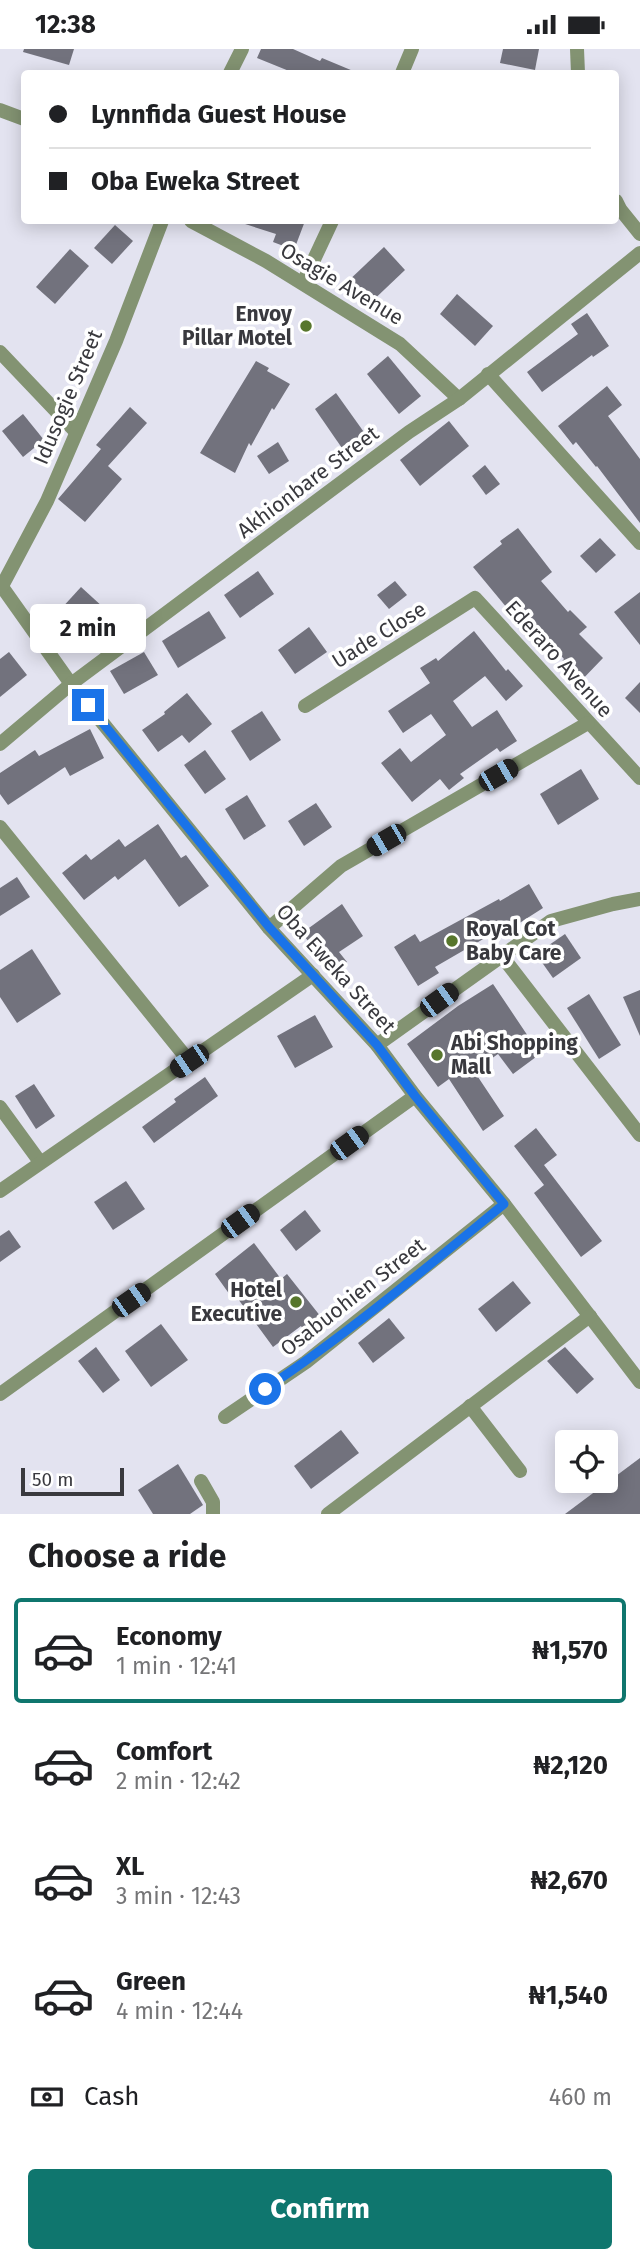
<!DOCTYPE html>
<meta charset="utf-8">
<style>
body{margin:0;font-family:"Fira Sans",sans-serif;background:#f6f6f6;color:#202124;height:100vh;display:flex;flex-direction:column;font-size:26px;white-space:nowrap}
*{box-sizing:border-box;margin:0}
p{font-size:23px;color:#757577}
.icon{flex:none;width:38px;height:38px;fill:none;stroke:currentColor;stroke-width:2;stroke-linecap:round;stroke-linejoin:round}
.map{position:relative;height:1465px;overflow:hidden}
.sheet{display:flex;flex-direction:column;background:#fff;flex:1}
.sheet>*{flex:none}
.banner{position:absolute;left:21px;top:21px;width:598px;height:154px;border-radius:7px;box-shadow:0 4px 18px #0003;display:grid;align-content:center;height:154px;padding:0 28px;background:#fff}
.buttons{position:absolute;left:555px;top:1381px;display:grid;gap:14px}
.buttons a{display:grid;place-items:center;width:63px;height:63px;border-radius:7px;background:#fff;box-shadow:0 4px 18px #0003;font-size:35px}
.scale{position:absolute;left:21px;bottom:18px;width:103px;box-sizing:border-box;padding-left:7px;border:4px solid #39393e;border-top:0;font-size:19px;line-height:24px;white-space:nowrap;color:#39393e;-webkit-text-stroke:5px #fff;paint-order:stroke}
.end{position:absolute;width:32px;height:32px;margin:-16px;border:9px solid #1a73e8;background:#fff;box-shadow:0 0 0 4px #fff}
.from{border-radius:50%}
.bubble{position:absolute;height:49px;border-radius:7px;background:#fff;box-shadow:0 4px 18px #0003;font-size:23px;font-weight:700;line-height:49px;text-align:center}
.car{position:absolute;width:21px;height:42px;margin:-21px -10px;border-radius:9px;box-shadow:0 0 5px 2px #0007;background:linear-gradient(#222 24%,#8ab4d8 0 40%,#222 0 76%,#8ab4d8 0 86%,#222 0)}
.banner b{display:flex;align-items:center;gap:24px;height:66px;font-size:26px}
.banner b+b{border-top:2px solid #e0e0e0}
.banner i{width:18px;height:18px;background:#202124}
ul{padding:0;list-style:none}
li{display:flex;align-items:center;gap:21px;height:105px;margin:0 14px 10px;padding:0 14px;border:4px solid transparent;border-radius:7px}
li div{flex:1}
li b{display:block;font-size:26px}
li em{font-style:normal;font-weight:700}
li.on{border-color:#0f766e}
li>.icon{width:63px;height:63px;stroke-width:1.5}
h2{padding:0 28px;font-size:32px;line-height:84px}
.pay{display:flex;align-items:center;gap:18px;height:77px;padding:0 28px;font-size:26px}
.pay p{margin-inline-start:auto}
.action{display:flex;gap:14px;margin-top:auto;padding:14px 28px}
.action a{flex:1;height:80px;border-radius:7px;background:#0f766e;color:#fff;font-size:28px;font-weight:700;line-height:80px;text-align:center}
.status{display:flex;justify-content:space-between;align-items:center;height:49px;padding:0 35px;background:#fff;direction:ltr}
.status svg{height:19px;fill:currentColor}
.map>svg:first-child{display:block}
.building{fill:#72727d}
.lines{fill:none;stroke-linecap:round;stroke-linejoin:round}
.street{stroke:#839372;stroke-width:14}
.route{stroke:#1a73e8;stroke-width:9}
.poi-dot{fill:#57762c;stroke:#fff;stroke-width:2.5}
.labels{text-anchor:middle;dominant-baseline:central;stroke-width:7;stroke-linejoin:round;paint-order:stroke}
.street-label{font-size:21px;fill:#39393e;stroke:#fff}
.poi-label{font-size:21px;font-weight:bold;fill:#39393e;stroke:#fff;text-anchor:end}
</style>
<div class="status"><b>12:38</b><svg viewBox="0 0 49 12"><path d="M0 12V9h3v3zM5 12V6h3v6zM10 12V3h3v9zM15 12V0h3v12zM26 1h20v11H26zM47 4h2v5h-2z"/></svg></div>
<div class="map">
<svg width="640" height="1465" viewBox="0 0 640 1465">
<rect width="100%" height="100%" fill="#e3e3f0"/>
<!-- building -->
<g class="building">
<path d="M24 0H74L69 16 23 3Z"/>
<path d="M261 0H293L320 12 322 9 358 24H294L257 9Z"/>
<path d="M503 0H539L535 21 500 14Z"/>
<path d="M242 172H305L294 201 273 193 276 185 242 174Z"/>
<path d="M115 176 133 192 112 215 94 199Z"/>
<path d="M384 198 405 221 365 259 344 236Z"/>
<path d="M70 200 89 217 55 255 36 238Z"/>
<path d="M457 245 493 277 475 297 440 265Z"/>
<path d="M587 264 609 297 593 308 592 306 542 343 527 323 578 285 571 275Z"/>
<path d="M388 307 421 347 399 365 367 325Z"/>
<path d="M256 312 269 319 267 322 290 335 274 361 272 359 251 397 249 394 235 424 200 404Z"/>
<path d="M607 337 622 356 608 367 640 410V474L597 417 596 418 576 393 573 396 558 377Z"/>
<path d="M336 344 366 386 344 402 315 360Z"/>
<path d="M130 358 147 374 108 417 122 430 85 473 58 450 101 400 96 396Z"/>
<path d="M23 365 44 391 23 408 2 382Z"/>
<path d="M449 372 469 397 420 437 400 411Z"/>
<path d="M278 393 289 412 269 425 257 407Z"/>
<path d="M485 416 500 435 486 446 472 427Z"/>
<path d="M518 479 552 523 541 532 568 563 570 561 587 578 579 585 603 609 577 636 558 617 564 610 537 580 533 584 509 557 507 559 473 518 502 495 500 492Z"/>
<path d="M600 489 616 506 596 524 580 507Z"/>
<path d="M258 522 274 545 240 569 224 546Z"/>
<path d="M395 532 407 546 389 560 377 546Z"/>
<path d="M81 538 104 559 72 594 49 573Z"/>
<path d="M640 543V596L614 563Z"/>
<path d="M209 562 226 589 178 619 162 592Z"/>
<path d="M309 578 327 603 295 625 278 601Z"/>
<path d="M474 582 506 622 508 620 523 637 506 652 485 627 453 652 472 678 497 661 517 692 500 703 497 699 460 725 464 729 449 741 440 730 412 753 381 714 400 699 411 713 446 686 431 665 403 684 388 662 430 634 420 619 436 609 438 612Z"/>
<path d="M9 603 27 626 0 648V610Z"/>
<path d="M144 603 158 626 124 645 110 622Z"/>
<path d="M640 633V664L625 649Z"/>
<path d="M187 644 212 675 189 694 182 686 158 703 142 681 165 665 164 663Z"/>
<path d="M262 662 281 691 250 712 231 682Z"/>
<path d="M90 680 104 709 70 727 65 718 8 756 0 745V724L35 701 39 707Z"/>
<path d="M205 701 226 730 205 745 184 716Z"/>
<path d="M581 720 599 750 558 776 540 745Z"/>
<path d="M247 746 266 777 244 791 225 760Z"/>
<path d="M316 754 332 778 304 797 288 772Z"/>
<path d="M158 775 181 809 186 806 209 837 179 858 145 810 118 831 115 827 84 851 62 824 86 805 91 811 119 790 125 798Z"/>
<path d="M17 828 30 848 0 867V839Z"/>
<path d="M529 835 543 859 518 875 516 871 435 918 439 924 418 937 394 898 415 885 420 893 499 850 500 852Z"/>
<path d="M342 855 363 887 339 903 347 913 332 924 302 884Z"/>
<path d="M565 885 581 909 553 929 536 905Z"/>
<path d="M32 900 61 945 17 974 0 948V921Z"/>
<path d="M493 935 540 1005 513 1025 498 1005 474 1022 504 1067 483 1082 449 1030 438 1038 407 995 458 957Z"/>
<path d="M640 941V987L623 948Z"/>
<path d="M589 945 621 996 599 1010 567 959Z"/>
<path d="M315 966 333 998 295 1019 277 987Z"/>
<path d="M205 1028 218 1047 154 1094 142 1078 176 1053 174 1050Z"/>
<path d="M34 1035 55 1067 36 1080 15 1047Z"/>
<path d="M536 1079 557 1106 544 1116 602 1192 581 1208 534 1144 544 1136 514 1097Z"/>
<path d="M126 1132 145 1160 113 1181 94 1153Z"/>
<path d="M305 1161 321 1182 296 1202 280 1181Z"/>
<path d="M9 1181 21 1198 0 1213V1187Z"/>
<path d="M254 1194 281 1230 287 1225 321 1268 304 1282 301 1277 273 1298 233 1243 230 1246 215 1225Z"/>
<path d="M513 1232 531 1254 496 1283 478 1260Z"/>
<path d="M389 1269 405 1289 373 1314 358 1294Z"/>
<path d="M161 1275 188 1311 151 1338 125 1302Z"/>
<path d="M96 1298 120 1331 103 1344 78 1312Z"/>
<path d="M565 1298 594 1330 577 1345 547 1312Z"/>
<path d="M341 1381 359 1404 311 1440 294 1417Z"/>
<path d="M640 1409V1465H565Z"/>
<path d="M178 1415 203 1456 190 1465H153L138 1441Z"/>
</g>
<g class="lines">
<!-- street -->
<g class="street">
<path d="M577 0 578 24"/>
<path d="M230 24 242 0"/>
<path d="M402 24 412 0"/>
<path d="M0 61 24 70"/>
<path d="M616 152 620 160 640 185"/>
<path d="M191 172 266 212 400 295 459 350"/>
<path d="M303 234 332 172"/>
<path d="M0 303 75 382 79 373"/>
<path d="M488 325 640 494"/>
<path d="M0 535 71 635 269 879 377 996 415 1047 504 1155 640 1333"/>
<path d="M2 537 47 452 116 292 162 172"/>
<path d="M305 657 475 549 640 729"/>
<path d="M0 695 71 635 409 383 459 350 640 204"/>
<path d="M0 778 189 1012"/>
<path d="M269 879 341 817 588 674"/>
<path d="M501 906 640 1086"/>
<path d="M377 996 551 872 613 855 640 850"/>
<path d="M0 1058 40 1113"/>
<path d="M0 1142 313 926"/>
<path d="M0 1345 415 1047"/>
<path d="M470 1357 520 1422"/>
<path d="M225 1368 306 1313 504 1155"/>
<path d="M201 1432 213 1453V1465"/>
<path d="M328 1465 590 1267"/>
</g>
</g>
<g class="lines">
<!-- route -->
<path class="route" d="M88 656 269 878 377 996 415 1047 504 1155C426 1219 349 1284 265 1340"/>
</g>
<!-- markers -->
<g class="poi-dot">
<circle cx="306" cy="277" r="7"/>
<circle cx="452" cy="892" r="7"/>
<circle cx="437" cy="1006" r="7"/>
<circle cx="296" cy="1253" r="7"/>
</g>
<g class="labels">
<!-- street labels -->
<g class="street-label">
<text transform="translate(342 235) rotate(31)">Osagie Avenue</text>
<text transform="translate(68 348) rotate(-67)">Idusogie Street</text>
<text transform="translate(308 433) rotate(-37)">Akhionbare Street</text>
<text transform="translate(379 586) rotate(-32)">Uade Close</text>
<text transform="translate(559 610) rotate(48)">Ederaro Avenue</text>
<text transform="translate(336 920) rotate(48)">Oba Eweka Street</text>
<text transform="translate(353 1248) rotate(-38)">Osabuohien Street</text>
</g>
<!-- poi labels -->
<g class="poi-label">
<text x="292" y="265">Envoy<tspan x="292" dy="24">Pillar Motel</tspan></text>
<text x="466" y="880" text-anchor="start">Royal Cot<tspan x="466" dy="24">Baby Care</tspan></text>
<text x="451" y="994" text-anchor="start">Abi Shopping<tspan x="451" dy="24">Mall</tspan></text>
<text x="282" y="1241">Hotel<tspan x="282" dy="24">Executive</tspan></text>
</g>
</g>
</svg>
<div class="buttons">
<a><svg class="icon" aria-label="locate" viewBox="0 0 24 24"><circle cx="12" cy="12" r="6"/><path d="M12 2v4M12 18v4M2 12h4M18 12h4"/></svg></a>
</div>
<div class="scale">50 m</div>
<i class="end from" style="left:265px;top:1340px"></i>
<i class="end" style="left:88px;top:656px"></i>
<div class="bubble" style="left:30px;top:555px;width:116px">2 min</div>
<i class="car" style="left:498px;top:726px;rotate:60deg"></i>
<i class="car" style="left:386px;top:791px;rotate:240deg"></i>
<i class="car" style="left:439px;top:951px;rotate:54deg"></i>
<i class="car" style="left:189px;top:1012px;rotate:236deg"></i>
<i class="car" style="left:349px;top:1094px;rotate:54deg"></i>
<i class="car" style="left:240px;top:1172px;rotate:54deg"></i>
<i class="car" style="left:131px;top:1251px;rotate:55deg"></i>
<div class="banner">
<b><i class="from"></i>Lynnfida Guest House</b>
<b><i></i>Oba Eweka Street</b>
</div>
</div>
<section class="sheet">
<h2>Choose a ride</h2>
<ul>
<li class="on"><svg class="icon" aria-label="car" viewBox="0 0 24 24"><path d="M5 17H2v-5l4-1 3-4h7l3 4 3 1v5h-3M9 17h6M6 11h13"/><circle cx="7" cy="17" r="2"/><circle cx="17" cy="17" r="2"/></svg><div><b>Economy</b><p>1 min · 12:41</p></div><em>₦1,570</em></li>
<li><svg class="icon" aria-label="car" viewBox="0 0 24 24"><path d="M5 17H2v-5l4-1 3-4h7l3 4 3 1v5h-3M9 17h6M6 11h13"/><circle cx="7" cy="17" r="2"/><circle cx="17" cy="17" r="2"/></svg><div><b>Comfort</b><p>2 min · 12:42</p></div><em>₦2,120</em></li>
<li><svg class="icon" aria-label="car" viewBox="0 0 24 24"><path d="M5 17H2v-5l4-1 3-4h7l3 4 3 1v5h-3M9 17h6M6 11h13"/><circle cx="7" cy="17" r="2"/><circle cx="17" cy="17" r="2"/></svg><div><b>XL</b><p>3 min · 12:43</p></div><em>₦2,670</em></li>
<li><svg class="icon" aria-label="car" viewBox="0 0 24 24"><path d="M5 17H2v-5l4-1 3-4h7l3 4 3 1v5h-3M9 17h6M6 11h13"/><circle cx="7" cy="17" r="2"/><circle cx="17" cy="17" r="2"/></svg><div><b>Green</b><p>4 min · 12:44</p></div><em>₦1,540</em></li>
</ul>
<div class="pay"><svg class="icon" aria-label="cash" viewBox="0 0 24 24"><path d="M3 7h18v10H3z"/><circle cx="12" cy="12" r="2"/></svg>Cash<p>460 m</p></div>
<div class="action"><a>Confirm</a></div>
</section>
